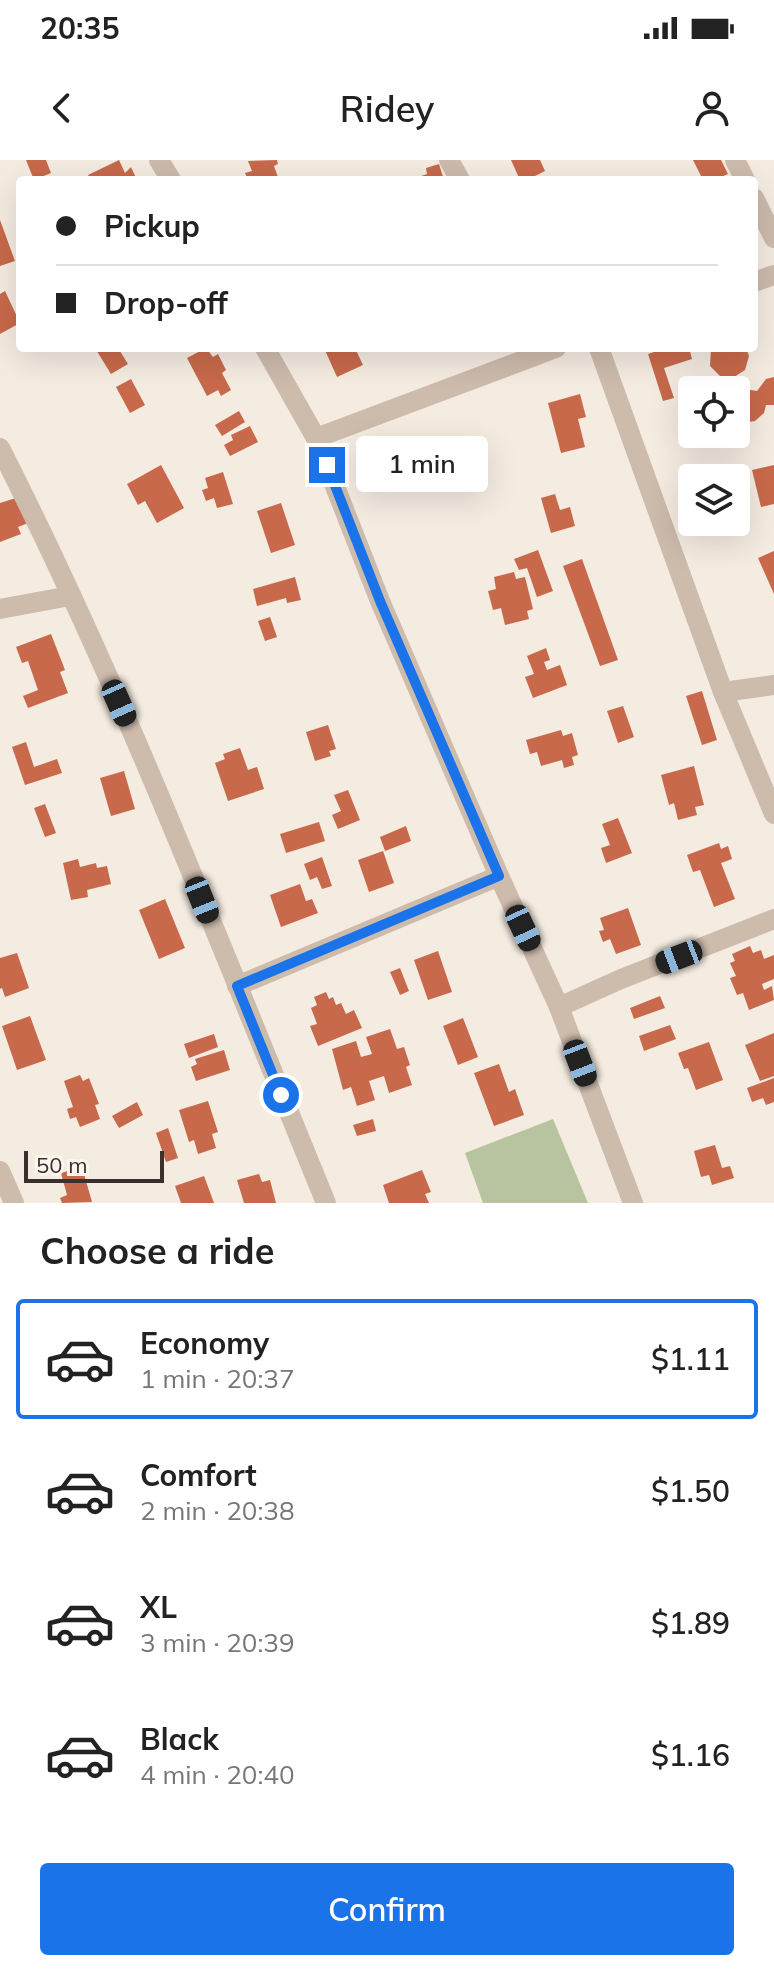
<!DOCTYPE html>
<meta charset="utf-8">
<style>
body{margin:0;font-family:Mulish,sans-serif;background:#f6f6f6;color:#222;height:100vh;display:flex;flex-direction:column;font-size:30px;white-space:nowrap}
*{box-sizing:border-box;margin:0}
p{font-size:26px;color:#767676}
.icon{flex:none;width:44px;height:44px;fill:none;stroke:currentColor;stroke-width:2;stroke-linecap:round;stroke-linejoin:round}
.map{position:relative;height:1043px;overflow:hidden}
.panel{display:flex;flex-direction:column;background:#fff;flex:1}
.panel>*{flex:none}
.top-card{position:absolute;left:16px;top:16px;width:742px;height:176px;border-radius:8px;box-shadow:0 8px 32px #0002;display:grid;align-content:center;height:176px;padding:0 40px;background:#fff}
.fabs{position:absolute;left:678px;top:216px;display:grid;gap:16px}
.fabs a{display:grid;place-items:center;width:72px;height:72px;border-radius:8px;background:#fff;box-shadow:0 8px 32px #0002;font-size:40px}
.scale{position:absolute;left:24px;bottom:20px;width:140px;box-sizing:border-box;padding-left:8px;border:4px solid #3b302b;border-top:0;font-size:22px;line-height:28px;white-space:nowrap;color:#3b302b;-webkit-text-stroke:6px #fbf5ee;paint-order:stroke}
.end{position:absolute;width:36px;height:36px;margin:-18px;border:10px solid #1a73e8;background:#fff;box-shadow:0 0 0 4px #fff}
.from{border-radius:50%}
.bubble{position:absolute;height:56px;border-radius:8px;background:#fff;box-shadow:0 8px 32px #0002;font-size:26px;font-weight:600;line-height:56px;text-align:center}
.car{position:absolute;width:24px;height:48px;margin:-24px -12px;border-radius:10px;box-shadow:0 0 6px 2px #0007;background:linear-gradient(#222 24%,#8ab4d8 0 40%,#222 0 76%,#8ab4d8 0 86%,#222 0)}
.top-card b{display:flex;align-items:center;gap:28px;height:76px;font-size:30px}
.top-card b+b{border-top:2px solid #e0e0e0}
.top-card i{width:20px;height:20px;background:#222}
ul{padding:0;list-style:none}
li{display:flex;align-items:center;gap:24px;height:120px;margin:0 16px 12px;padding:0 24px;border:4px solid transparent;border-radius:8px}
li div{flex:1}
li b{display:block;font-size:30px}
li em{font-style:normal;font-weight:600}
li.active{border-color:#1a73e8}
li>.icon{width:72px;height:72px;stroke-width:1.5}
h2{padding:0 40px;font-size:36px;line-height:96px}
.action{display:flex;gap:16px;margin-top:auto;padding:16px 40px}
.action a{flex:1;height:92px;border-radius:8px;background:#1a73e8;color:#fff;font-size:32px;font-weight:600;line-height:92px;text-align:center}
.status{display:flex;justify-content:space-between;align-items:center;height:56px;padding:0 40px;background:#fff;direction:ltr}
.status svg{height:22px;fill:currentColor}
header{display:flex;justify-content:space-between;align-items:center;height:104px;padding:0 40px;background:#fff;font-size:36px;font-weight:600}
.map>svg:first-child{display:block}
.green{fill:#b8c4a0}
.building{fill:#c8694b}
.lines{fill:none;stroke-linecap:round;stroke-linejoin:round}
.minor{stroke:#cdbbac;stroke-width:20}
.route{stroke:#1a73e8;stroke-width:10}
</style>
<div class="status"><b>20:35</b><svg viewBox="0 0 49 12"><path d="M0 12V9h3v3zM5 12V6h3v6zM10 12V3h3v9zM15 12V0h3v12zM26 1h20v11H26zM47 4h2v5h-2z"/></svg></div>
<header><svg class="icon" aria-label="back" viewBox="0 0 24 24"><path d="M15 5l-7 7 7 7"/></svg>Ridey<svg class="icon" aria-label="person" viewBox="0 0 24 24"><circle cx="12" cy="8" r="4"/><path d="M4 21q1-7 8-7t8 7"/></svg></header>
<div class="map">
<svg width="774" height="1043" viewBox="0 0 774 1043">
<rect width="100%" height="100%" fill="#f4ebe1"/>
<!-- green -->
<path class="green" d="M553 959 588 1043H483L465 993Z"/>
<!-- building -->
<g class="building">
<path d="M26 0H46L51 13 34 20Z"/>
<path d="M119 0 125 13 131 7 137 20H91L88 15Z"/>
<path d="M277 0 278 4 274 6 279 20H248L245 13 252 11 248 1Z"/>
<path d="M511 0H540L545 11 527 20H520Z"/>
<path d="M693 0H721L728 14 714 20H703Z"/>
<path d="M439 4 444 20H410L427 14 426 8Z"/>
<path d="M0 60 15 101 0 106Z"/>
<path d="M5 131 20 163 0 174V134Z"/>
<path d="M95 188H118L128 204 111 214Z"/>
<path d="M206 188 213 197 218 194 226 210 222 213 231 230 221 236 218 230 207 236 187 198Z"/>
<path d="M324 188H355L363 205 337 217Z"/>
<path d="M666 188H689L692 199 664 208 674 238 663 241 648 194Z"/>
<path d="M711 188H746L749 196 745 210 734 217 720 216 710 206Z"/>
<path d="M774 217V245H766L764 253 755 261 749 262 738 257 736 238 739 234 751 230 757 231 766 219Z"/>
<path d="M131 219 145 245 130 253 116 227Z"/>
<path d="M580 234 586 257 578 259 585 287 561 293 548 243Z"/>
<path d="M239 251 245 262 222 276 215 265Z"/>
<path d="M250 266 258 282 230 296 224 285 233 280 231 275Z"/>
<path d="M161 305 184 348 157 363 145 341 138 345 127 324Z"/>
<path d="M774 305V344L761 347 752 310Z"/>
<path d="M223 312 233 344 217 348 214 338 206 341 202 330 208 328 205 318Z"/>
<path d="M555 334 560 350 570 347 575 366 551 373 541 338Z"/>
<path d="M19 337 28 363 18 367 21 374 0 382V343Z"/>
<path d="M281 343 295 385 271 393 257 351Z"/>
<path d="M538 390 553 431 537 437 527 408 519 410 514 399Z"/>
<path d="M774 391V434L758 398Z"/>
<path d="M582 399 618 500 600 506 563 406Z"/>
<path d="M514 412 516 419 525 417 533 449 527 451 529 459 505 465 501 448 493 450 488 431 496 429 494 417Z"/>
<path d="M295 417 301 440 287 443 286 438 257 446 253 429Z"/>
<path d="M270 457 277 477 265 481 258 461Z"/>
<path d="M51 474 65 510 60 512 68 533 28 548 23 536 38 530 28 501 22 503 16 487Z"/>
<path d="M546 488 550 500 544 502 547 510 560 505 567 525 533 538 525 517 534 514 527 496Z"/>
<path d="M702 531 717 580 702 585 686 536Z"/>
<path d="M623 546 634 577 618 583 607 551Z"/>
<path d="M328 565 336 589 329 591 331 596 315 601 306 572Z"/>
<path d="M561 570 563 576 572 573 578 595 572 597 574 605 564 608 562 600 541 606 537 592 530 594 526 580Z"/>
<path d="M26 582 34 607 57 599 62 613 25 625 12 587Z"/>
<path d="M240 588 248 610 257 607 264 629 228 641 215 603 225 599 223 594Z"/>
<path d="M694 606 704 645 695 647 697 655 678 660 674 643 669 645 661 615Z"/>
<path d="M124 611 135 649 111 656 100 618Z"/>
<path d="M348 630 360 660 338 669 332 655 341 651 334 635Z"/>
<path d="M45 644 56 673 45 677 34 648Z"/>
<path d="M618 658 632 693 606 703 601 688 610 685 602 664Z"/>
<path d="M319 662 325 681 286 693 280 674Z"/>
<path d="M406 666 411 681 385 691 380 677Z"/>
<path d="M719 683 721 689 728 686 732 699 721 703 735 739 714 747 700 710 693 712 687 695Z"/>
<path d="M383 691 394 723 369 732 358 700Z"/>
<path d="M322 697 332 726 322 729 317 717 310 720 304 704Z"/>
<path d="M78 699 80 707 96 703 97 708 107 706 111 724 87 730 88 737 71 740 63 703Z"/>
<path d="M300 724 306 741 312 739 318 753 281 767 270 735Z"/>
<path d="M165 739 185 788 159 799 139 750Z"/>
<path d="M628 748 641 785 616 794 610 779 603 782 599 771 604 770 600 758Z"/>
<path d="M750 786 753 793 761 790 764 799 774 795V819L762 824 764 830 772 826 774 840 749 850 743 833 737 835 730 818 736 816 730 803 735 801 732 794Z"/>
<path d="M438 791 452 832 428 840 414 800Z"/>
<path d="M17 793 29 828 5 837 2 828 0 829V798Z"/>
<path d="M400 808 409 831 400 835 390 812Z"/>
<path d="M326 832 329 839 333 837 336 845 341 843 346 854 354 850 362 868 318 886 310 866 317 864 311 848 317 845 314 837Z"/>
<path d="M660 836 665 848 634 859 630 848Z"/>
<path d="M30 856 46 900 17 910 2 866Z"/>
<path d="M463 858 478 897 458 905 443 866Z"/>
<path d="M670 865 676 879 644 891 639 876Z"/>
<path d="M390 869 397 889 404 887 410 905 406 907 412 925 389 933 384 916 369 921 375 940 357 946 351 927 343 930 332 889 356 881 361 897 372 894 366 877Z"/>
<path d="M774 873V916L760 921 745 885Z"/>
<path d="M214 874 218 887 189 898 184 884Z"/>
<path d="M709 882 723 920 696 930 688 908 684 909 678 893Z"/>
<path d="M224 890 230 910 196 921 191 907 197 904 195 899Z"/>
<path d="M499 904 509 932 515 929 524 955 494 966 474 913Z"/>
<path d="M80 915 83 921 89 918 99 944 95 945 100 959 80 967 76 957 70 959 67 949 73 947 64 921Z"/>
<path d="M774 918V942L766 945 763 938 752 942 747 928Z"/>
<path d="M208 941 218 972 212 974 216 988 198 994 194 980 189 982 179 950Z"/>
<path d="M137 942 143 955 119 968 112 956Z"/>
<path d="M373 959 376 971 357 976 353 965Z"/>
<path d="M168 968 178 998 166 1002 156 973Z"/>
<path d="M715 985 722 1008 730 1006 734 1018 712 1025 709 1015 701 1017 694 991Z"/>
<path d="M82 1007 92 1042 62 1043 60 1038 67 1035 61 1013Z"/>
<path d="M422 1010 431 1032 425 1034 429 1043H389L383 1025Z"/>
<path d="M259 1014 262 1022 270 1020 276 1043H244L237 1020Z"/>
<path d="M204 1016 214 1043H181L175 1026Z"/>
</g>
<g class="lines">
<!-- minor -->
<g class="minor">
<path d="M159 0 171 20"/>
<path d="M449 0 460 20"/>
<path d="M735 0 745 20"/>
<path d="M754 38 774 78"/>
<path d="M754 122 774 115"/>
<path d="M265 188 316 278 380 441 499 716 559 847 633 1043"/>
<path d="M599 188 723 532 774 654"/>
<path d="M316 278 556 188"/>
<path d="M0 288C124 532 222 790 326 1043"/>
<path d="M0 449 70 436"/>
<path d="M723 532 774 525"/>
<path d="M237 826 499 716"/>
<path d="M559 847 621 819 774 759"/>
<path d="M0 1011 14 1043"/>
</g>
</g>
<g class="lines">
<!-- route -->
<path class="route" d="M281 935 237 826 499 716 380 441 327 305"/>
</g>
</svg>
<div class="fabs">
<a><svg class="icon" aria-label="locate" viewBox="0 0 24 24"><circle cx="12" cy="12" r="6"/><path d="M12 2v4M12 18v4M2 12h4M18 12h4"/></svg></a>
<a><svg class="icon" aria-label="layers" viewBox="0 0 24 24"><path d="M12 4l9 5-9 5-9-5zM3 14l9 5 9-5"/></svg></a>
</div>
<div class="scale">50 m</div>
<i class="end from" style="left:281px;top:935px"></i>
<i class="end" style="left:327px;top:305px"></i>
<div class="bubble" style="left:356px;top:276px;width:132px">1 min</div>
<i class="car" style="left:119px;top:543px;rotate:156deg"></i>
<i class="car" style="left:202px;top:740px;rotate:158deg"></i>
<i class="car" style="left:523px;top:768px;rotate:155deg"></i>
<i class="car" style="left:679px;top:797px;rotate:249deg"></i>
<i class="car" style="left:580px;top:903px;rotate:159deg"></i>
<div class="top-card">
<b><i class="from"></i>Pickup</b>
<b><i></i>Drop-off</b>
</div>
</div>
<section class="panel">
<h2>Choose a ride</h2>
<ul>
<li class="active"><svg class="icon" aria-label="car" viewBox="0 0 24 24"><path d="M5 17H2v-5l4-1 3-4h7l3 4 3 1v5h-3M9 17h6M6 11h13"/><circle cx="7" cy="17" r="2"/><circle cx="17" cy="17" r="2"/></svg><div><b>Economy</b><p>1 min · 20:37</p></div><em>$1.11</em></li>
<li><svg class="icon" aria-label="car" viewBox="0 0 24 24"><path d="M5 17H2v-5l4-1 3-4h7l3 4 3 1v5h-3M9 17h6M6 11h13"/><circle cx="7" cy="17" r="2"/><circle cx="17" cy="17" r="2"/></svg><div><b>Comfort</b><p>2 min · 20:38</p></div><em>$1.50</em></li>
<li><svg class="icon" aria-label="car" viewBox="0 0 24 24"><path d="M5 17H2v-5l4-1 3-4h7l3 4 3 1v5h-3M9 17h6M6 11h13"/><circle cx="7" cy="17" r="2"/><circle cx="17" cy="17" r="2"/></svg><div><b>XL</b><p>3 min · 20:39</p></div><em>$1.89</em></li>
<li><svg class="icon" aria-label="car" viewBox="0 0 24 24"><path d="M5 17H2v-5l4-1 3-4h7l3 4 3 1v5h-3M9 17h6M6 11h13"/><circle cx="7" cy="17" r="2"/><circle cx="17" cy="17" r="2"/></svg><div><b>Black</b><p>4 min · 20:40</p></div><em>$1.16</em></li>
</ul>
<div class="action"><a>Confirm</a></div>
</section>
